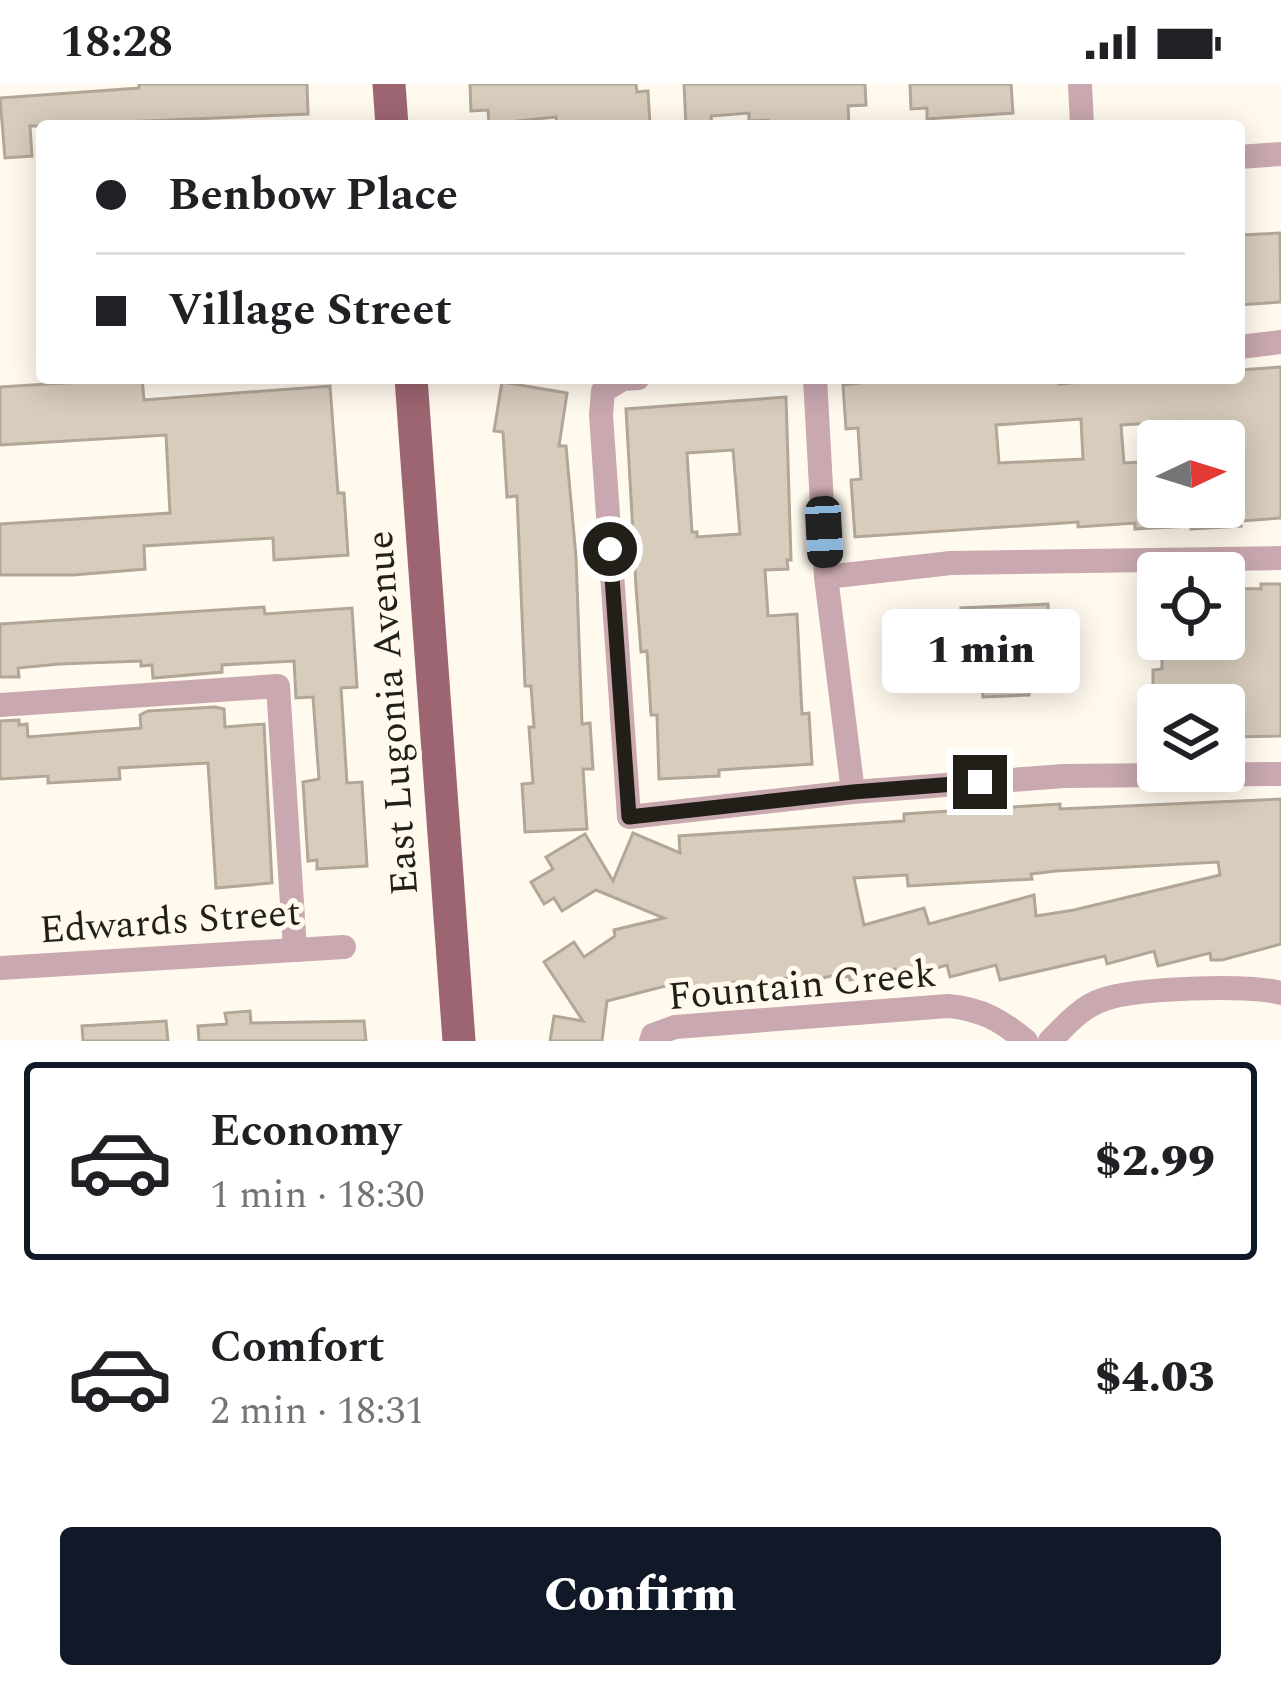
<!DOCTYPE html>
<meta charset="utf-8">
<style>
body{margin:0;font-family:Spectral,serif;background:#f2f2f2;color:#202124;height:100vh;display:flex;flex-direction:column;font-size:45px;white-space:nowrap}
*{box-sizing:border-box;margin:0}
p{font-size:39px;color:#757577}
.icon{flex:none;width:66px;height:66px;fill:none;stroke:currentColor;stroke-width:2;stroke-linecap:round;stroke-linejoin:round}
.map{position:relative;height:957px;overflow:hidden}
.details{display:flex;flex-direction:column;background:#fff;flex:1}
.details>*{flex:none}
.guide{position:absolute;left:36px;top:36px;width:1209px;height:264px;border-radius:12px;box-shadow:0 6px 30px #0003;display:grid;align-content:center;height:264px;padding:0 60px;background:#fff}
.needle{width:78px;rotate:86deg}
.controls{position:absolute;left:1137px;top:336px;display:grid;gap:24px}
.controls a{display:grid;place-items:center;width:108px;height:108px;border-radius:12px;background:#fff;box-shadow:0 6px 30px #0003;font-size:60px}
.end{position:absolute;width:54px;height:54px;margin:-27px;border:15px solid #221e18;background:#fff;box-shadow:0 0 0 6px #fff}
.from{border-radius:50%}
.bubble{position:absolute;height:84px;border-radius:12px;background:#fff;box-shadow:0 6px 30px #0003;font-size:39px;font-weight:800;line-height:84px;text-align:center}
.car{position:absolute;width:36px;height:72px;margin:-36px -18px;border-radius:15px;box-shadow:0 0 9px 3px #0007;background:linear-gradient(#222 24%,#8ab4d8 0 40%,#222 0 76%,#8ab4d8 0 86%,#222 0)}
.guide b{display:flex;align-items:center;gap:42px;height:114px;font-size:45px}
.guide b+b{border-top:3px solid #e0e0e0}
.guide i{width:30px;height:30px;background:#202124}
ul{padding:21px 0 0;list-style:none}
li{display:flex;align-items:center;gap:36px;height:198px;margin:0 24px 18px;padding:0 36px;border:6px solid transparent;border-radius:12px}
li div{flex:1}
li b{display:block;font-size:45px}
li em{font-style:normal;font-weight:800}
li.current{border-color:#111827}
li>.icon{width:108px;height:108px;stroke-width:1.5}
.action{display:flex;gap:24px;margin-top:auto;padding:24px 60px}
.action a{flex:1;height:138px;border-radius:12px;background:#111827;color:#fff;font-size:48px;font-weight:800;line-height:138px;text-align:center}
.status{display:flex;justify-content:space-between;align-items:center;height:84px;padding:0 60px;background:#fff;direction:ltr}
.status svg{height:33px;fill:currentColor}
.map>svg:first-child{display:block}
.building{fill:#d8ccbc;stroke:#b2a697;stroke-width:3;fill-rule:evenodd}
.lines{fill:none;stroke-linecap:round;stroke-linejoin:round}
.minor{stroke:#c9a8af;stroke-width:24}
.major{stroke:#9d6571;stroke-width:33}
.route{stroke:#221e18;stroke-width:15}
.labels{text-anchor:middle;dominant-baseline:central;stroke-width:10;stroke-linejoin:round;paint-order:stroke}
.street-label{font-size:39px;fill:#221e18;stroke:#fff9ee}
</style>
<div class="status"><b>18:28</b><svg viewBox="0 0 49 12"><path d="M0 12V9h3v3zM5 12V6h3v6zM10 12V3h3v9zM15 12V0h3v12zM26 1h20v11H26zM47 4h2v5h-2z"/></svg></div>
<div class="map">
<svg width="1281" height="957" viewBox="0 0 1281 957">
<rect width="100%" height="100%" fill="#fff9ee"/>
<!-- building -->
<g class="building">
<path d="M139 0H307L308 30 124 38V42H30L32 72 5 74 0 14 139 4Z"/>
<path d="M470 0H636L637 8 648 7 650 42H557L556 33 489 40 488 26 471 27Z"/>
<path d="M684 0H865L866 21 848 22 849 42H821V39L768 42V36L749 37V29L711 32 712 42H686Z"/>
<path d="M910 0H1011L1013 29 927 35V24L911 25Z"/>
<path d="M1280 149 1281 218 1239 221V196L1243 195 1241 151Z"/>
<path d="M1281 283V434L1240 437 1241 442 1191 445V442L1135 445V439L1078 443V438L855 453 851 396 861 395 858 344 846 345 843 301 901 294H1059V300L1127 294H1239V286ZM1081 335 1083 375 999 379 996 341ZM1184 337 1185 352 1224 349V423H1158V377L1124 379 1121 341Z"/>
<path d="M142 294 144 316 330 302 338 409H344L348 471 274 476 273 454 144 462 145 485 73 491H0V440L170 429 166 351 0 361V303Z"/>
<path d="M502 298 567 309 559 362H566L576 473 582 640 590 639 593 685H583L587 745 525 748 522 700 533 699 529 643H534L531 602H525L517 412 507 413 503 348 494 347Z"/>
<path d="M786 313 791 476H787L788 485 765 486 768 532 797 530 802 630 809 629 812 680 719 686V692L659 695 657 631H651L647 567 641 568 636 503 626 325ZM733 366 740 450 697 453V448H692L687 369Z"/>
<path d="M1261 500H1281V652L1224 653V621H1153V586L1162 585V555H1224V504L1261 505Z"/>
<path d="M1048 520 1049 543H1055L1057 601 1029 602V611L983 613 982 601H964L961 524Z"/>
<path d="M264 523 265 530 352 524 357 603 341 604 347 699 362 698 367 782 317 785V776L308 777 303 698 319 695 313 613 296 614 294 577 222 581V588L153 594 152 581 141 582V577L59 580 18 584 19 593H0V540Z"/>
<path d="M215 623 224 625 225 643 264 640 272 799 216 804 208 679 119 684 120 695 48 699V692L0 695V637L19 636V641L27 640 28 653 141 644 140 631 148 627Z"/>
<path d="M1281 715V860L1222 876H1211L1210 869 1158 882 1154 867 1107 880 1105 872 1000 896 996 881 950 893 947 881 898 895 895 885 850 896 849 892 841 894 840 890 788 902 786 894 737 904 735 898 683 910 681 898 607 917 602 957H550L554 932 583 937 544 878 574 858 584 873 615 852 614 846 664 834 596 806 562 827 554 814 544 820 531 798 553 785 546 773 585 750 613 797 633 749 680 769 679 752 904 737V730L1060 720V725ZM1218 778 1220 791 1074 826 1036 832 1034 811 929 840 924 824 864 841 854 794 907 791 908 802 1032 795 1031 790 1056 787Z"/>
<path d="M250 927 251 939 364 937 366 957H199L198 942 227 940 225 929Z"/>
<path d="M166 937 168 957H83L82 942Z"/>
</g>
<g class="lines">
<!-- minor -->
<g class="minor">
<path d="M1080 0 1082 42"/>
<path d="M1239 73 1281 70"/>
<path d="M1239 263 1281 258"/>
<path d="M638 294 623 295 603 307 601 331 629 733 853 708 1064 692 1281 690"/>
<path d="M815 294 826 493 853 708"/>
<path d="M826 493 951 479 1281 474"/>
<path d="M0 621 278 602 295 866"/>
<path d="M0 884 344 863"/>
<path d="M651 957 653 951 675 943 948 922C981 925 1001 936 1026 957"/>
<path d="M1050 957C1065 942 1081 923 1102 916 1134 904 1248 900 1281 909"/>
</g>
<!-- major -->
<g class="major">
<path d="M389 0 392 42"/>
<path d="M411 294 459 957"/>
</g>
</g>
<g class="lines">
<!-- route -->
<path class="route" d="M610 465 629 733 853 708 980 698"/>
</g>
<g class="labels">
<!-- street labels -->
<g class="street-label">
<text transform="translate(393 629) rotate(-94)">East Lugonia Avenue</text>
<text transform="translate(170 838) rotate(-4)">Edwards Street</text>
<text transform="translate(802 902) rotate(-5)">Fountain Creek</text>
</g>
</g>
</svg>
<div class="controls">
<a><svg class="needle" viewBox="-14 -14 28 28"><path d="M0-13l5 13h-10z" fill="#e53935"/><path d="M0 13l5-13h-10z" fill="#757577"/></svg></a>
<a><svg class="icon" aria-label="locate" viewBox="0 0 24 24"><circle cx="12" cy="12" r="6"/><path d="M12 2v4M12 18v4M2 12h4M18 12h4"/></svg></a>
<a><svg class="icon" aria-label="layers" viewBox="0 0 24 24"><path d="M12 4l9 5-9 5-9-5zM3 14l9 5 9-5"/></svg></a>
</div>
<i class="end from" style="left:610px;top:465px"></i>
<i class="end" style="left:980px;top:698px"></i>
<div class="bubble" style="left:882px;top:525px;width:198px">1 min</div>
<i class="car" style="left:824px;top:448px;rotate:177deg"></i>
<div class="guide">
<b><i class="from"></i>Benbow Place</b>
<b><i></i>Village Street</b>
</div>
</div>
<section class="details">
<ul>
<li class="current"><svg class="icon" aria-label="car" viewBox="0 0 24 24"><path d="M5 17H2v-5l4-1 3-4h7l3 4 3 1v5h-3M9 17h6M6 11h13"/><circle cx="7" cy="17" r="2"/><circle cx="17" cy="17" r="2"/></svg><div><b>Economy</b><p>1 min · 18:30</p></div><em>$2.99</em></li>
<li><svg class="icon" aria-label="car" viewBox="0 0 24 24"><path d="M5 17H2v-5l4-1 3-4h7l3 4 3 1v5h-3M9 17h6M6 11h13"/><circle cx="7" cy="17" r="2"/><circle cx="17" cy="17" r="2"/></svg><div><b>Comfort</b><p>2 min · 18:31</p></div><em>$4.03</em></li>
</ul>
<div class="action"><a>Confirm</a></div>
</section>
